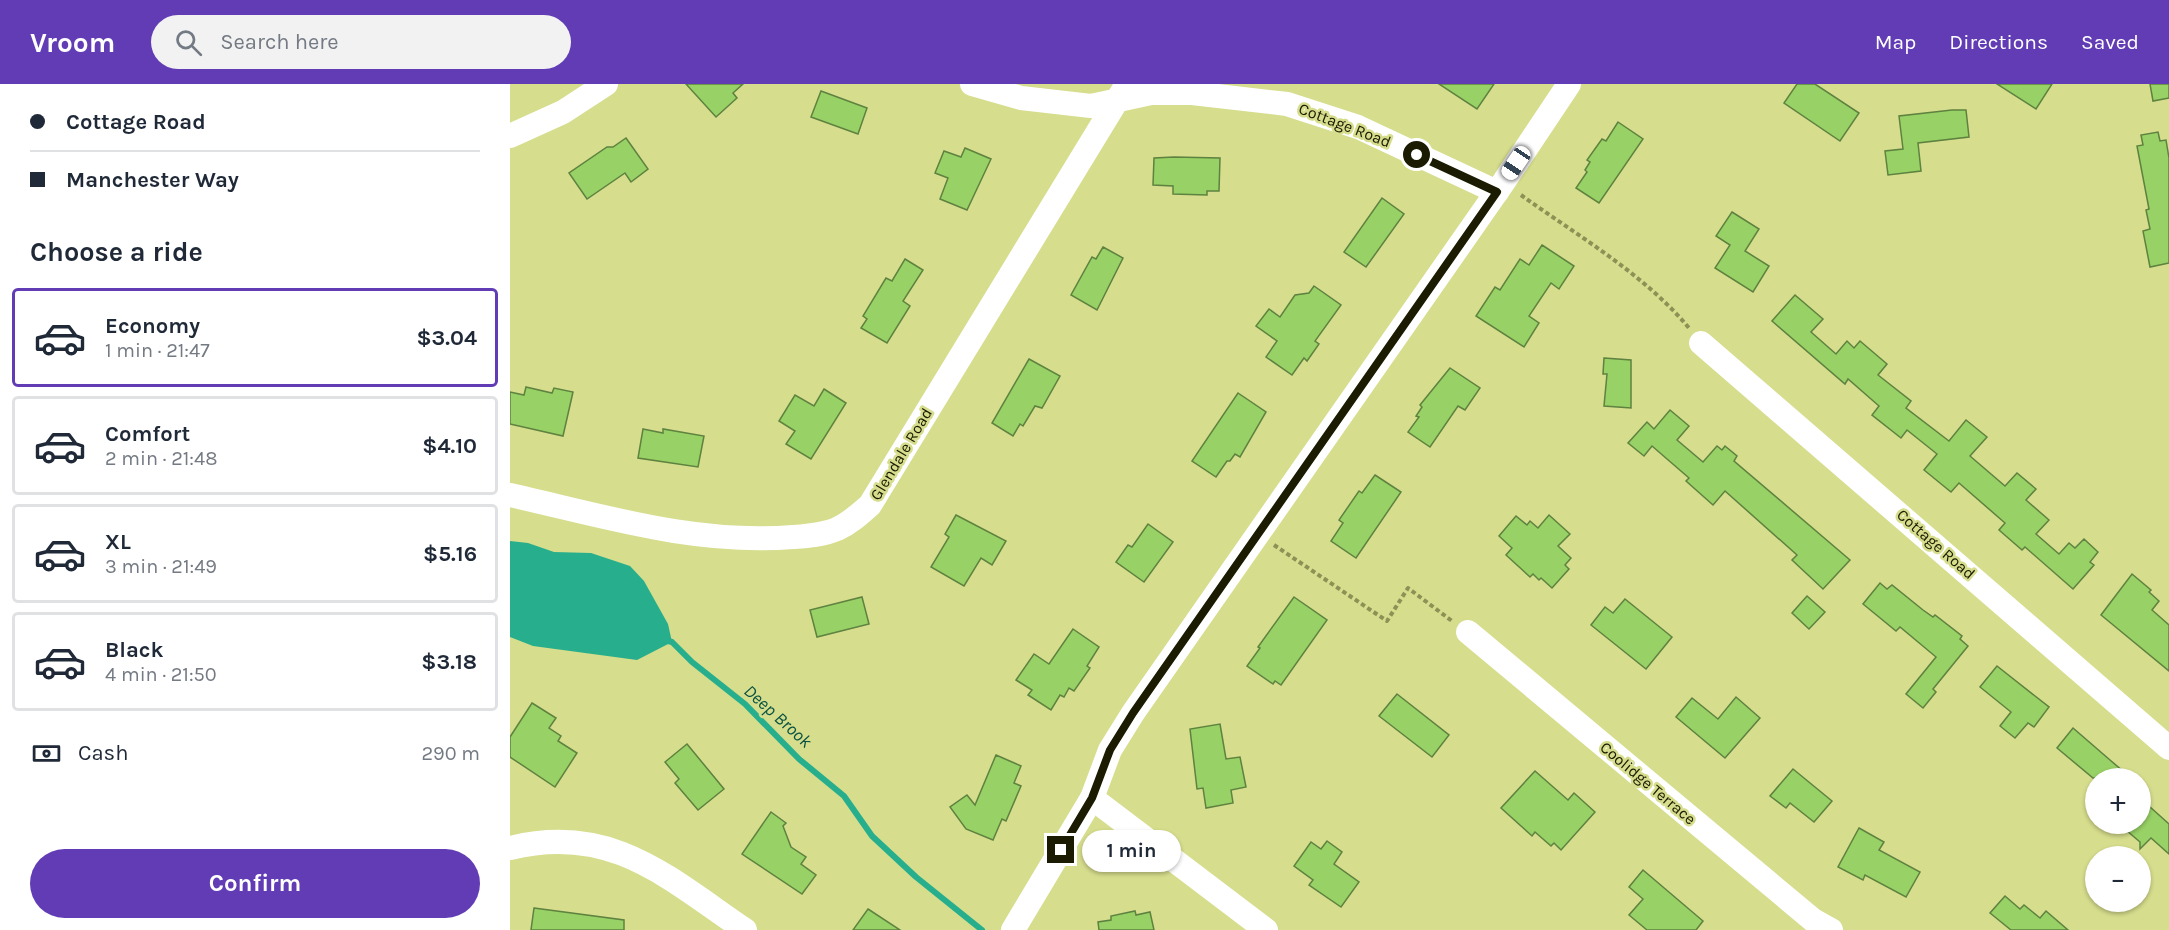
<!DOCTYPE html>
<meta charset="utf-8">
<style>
body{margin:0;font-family:Karla,sans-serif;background:#f2f2f3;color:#1f2937;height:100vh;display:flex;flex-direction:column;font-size:22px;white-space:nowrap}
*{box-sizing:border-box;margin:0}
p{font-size:20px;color:#747a83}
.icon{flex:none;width:33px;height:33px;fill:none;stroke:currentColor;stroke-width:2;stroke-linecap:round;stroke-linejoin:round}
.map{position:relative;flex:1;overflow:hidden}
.side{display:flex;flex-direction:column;background:#fff;width:510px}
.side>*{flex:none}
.top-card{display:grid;align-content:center;height:132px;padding:0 30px;background:#fff}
.controls{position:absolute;left:1575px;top:684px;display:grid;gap:12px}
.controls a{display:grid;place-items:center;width:66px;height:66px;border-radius:50%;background:#fff;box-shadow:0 2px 4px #0004;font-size:30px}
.end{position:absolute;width:27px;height:27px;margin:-14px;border:8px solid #1a1b00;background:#fff;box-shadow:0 0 0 3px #fff}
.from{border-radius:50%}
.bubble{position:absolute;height:42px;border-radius:21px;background:#fff;box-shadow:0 2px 4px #0004;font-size:20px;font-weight:700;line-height:42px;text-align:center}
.car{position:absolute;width:18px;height:36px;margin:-18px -9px;border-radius:8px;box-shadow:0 0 4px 2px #0007;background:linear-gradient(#fff 24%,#345 0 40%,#fff 0 76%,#345 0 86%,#fff 0)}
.top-card b{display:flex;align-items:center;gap:21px;height:57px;font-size:22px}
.top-card b+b{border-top:2px solid #e0e1e3}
.top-card i{width:15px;height:15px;background:#1f2937}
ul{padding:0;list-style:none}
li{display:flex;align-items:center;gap:18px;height:99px;margin:0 12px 9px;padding:0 18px;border:3px solid #e0e1e3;border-radius:6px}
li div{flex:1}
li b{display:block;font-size:22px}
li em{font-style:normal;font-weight:700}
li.on{border-color:#613cb4}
li>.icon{width:54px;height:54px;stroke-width:1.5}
h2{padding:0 30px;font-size:27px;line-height:72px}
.pay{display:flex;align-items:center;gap:15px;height:66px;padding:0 30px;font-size:22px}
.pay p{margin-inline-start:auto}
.cta{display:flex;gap:12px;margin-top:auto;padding:12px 30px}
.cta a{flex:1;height:69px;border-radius:36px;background:#613cb4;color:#fff;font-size:24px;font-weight:700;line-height:69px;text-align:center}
header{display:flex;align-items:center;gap:36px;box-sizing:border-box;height:84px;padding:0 30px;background:#613cb4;color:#fff}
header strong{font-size:28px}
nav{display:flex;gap:33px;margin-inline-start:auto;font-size:21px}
.search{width:420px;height:54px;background:#f2f2f3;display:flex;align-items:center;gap:15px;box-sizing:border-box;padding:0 21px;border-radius:33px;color:#747a83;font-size:22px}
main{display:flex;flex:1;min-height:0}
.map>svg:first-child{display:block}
.water{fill:#27ae8d}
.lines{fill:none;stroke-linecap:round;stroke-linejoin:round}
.stream{stroke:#27ae8d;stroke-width:6}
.building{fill:#98d165;stroke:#5e823f;stroke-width:1.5}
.path{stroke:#8d9155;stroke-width:4;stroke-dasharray:4.5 3;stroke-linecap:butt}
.minor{stroke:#fff;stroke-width:24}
.route{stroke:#1a1b00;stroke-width:8}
.labels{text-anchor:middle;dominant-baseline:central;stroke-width:5;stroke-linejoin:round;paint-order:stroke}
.street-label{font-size:16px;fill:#1a1b00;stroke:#d6dd8c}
.water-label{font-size:18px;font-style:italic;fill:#0a5342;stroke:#d6dd8c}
</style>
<header>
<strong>Vroom</strong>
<div class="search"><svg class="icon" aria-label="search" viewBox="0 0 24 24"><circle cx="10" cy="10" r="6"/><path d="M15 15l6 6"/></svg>Search here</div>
<nav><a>Map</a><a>Directions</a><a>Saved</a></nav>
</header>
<main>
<section class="side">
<div class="top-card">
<b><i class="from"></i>Cottage Road</b>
<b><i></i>Manchester Way</b>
</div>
<h2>Choose a ride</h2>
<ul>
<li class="on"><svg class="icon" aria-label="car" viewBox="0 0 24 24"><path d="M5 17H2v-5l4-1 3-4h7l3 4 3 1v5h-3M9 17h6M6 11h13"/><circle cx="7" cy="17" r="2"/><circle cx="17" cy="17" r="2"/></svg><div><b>Economy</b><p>1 min · 21:47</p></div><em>$3.04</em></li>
<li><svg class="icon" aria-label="car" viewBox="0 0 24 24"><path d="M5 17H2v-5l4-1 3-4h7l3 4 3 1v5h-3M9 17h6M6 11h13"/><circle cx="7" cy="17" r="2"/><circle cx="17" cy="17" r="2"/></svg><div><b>Comfort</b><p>2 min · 21:48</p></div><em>$4.10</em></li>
<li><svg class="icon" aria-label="car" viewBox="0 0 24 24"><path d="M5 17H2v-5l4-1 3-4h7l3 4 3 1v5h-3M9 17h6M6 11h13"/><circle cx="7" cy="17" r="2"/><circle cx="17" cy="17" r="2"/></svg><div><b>XL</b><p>3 min · 21:49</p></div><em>$5.16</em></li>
<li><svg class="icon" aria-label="car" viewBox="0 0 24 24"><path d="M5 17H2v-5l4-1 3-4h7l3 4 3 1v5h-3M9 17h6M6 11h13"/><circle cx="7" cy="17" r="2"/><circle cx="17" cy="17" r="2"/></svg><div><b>Black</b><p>4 min · 21:50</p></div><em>$3.18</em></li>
</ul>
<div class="pay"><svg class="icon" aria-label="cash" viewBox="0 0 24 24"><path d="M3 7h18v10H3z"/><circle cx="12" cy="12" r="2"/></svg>Cash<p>290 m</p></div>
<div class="cta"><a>Confirm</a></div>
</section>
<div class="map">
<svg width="1659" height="846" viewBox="0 0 1659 846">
<rect width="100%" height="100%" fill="#d6dd8c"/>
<!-- water -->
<path class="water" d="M0 457 18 459 44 468 81 469 120 482 134 497 158 540 162 558 127 576 23 562 0 553Z"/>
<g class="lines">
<!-- stream -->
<path class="stream" d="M154 556 162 558 182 578 235 620 289 675 334 712 362 752 406 793 472 846"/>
</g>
<!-- building -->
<g class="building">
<path d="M176 0H233L223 9 227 14 206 33Z"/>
<path d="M929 0H984L967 25Z"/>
<path d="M1287 0H1305L1349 29 1330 57 1274 19Z"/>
<path d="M1487 0H1542L1526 25Z"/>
<path d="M1640 0H1659V14L1643 17Z"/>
<path d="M311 7 357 24 348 50 301 33Z"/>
<path d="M1442 26H1456L1459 53 1408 59 1411 87 1378 91 1375 67 1393 65 1389 32Z"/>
<path d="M1108 38 1133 55 1089 119 1066 104 1077 88 1075 86 1080 78 1077 76 1092 55 1096 57Z"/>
<path d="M1648 48 1650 57 1656 56 1659 74V179L1640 183 1633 147 1640 145 1636 126 1639 125 1627 62 1633 61 1631 51Z"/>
<path d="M116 54 138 85 121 98 115 89 77 115 59 89 97 63H103Z"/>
<path d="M455 64 481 75 457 126 430 115 438 94 425 89 434 67 451 73Z"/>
<path d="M664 73 710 74 709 107H697V111L663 110V102L643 101 644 74Z"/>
<path d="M872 114 894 130 856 183 834 168Z"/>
<path d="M1222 128 1249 145 1235 167 1259 182 1243 208 1205 184 1220 161 1206 152Z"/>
<path d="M1032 161 1064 182 1049 205 1041 199 1019 232 1029 239 1014 263 966 232 985 203 990 206 1010 175 1019 181Z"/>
<path d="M593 163 613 174 587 226 561 211 582 173 586 175Z"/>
<path d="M395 175 413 186 393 217 400 222 377 259 351 244 357 235 353 232 376 194 382 197Z"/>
<path d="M804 202 831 221 805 257 809 260 797 277 794 274 782 291 756 273 767 257 746 242 759 225 770 233 785 211 799 209Z"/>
<path d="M1285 211 1313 235 1301 248 1326 270 1337 257 1344 264 1350 257 1377 280 1368 291 1401 317 1396 324 1439 357 1456 336 1477 353 1460 372 1495 402 1507 389 1526 405 1516 416 1539 436 1526 450 1549 470 1559 459 1565 464 1574 455 1588 468 1580 478 1584 481 1563 505 1515 463 1512 466 1489 446 1495 439 1449 399 1441 408 1414 386 1427 370 1397 346 1391 354 1362 331 1369 322 1338 295 1335 300 1262 237Z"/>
<path d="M1094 274 1121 276V324L1094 322 1097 290H1093Z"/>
<path d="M519 275 550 292 532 324 525 322 513 342 510 340 503 352 482 339Z"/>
<path d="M940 284 970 304 955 326 948 322 920 363 898 348 909 333 906 332 912 323 910 321Z"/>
<path d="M16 303 42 309 44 304 63 308 53 352 0 340V308L14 311Z"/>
<path d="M314 305 336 319 301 375 276 360 285 347 269 337 285 311 304 322Z"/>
<path d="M728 309 756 328 730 373 725 370 720 377H717L706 393 682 377Z"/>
<path d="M1160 326 1179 342 1167 356 1193 378 1207 362 1212 366 1215 362 1227 372 1224 377 1340 476 1313 505 1282 476 1287 471 1215 407 1203 421 1176 397 1179 394 1142 362 1134 372 1118 359 1137 338 1144 345Z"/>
<path d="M133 345 153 349V345L194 352 188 383 128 374Z"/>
<path d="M865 391 891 408 846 474 821 457 833 439 829 436 849 407 852 409Z"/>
<path d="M446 431 496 457 482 481 471 474 454 502 421 483 439 453 435 450Z"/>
<path d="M1039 431 1060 450 1048 462 1061 474 1055 481 1059 485 1042 504 1031 494 1029 496 1023 490 1020 493 996 471 1002 464 989 452 1006 432 1017 441 1020 437 1028 444Z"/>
<path d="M638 440 663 458 634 498 606 478 618 461 622 463Z"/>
<path d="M1622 490 1641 506 1639 508 1649 517 1642 526 1659 541V587L1591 531Z"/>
<path d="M1370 499 1377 505 1382 501 1413 526 1423 533 1425 531 1452 552 1450 555 1458 562 1423 605 1426 608 1413 624 1396 610 1426 573 1390 543 1386 547 1353 520Z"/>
<path d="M1297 512 1315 528 1299 545 1282 529Z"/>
<path d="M352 513 359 540 307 553 300 526Z"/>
<path d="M784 513 817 536 771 601 765 597 763 600 737 582 750 564 748 563Z"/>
<path d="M1115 515 1162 553 1136 585 1081 541 1095 523 1103 529Z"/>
<path d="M563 545 589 563 577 582 580 584 564 607 559 604 554 613 550 611 541 626 518 611 522 606 506 596 524 570 539 580Z"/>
<path d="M1487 582 1539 623 1524 643 1518 639 1505 654 1490 642 1501 628 1470 603Z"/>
<path d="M887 610 939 651 922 673 869 632Z"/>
<path d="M1226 613 1250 634 1215 674 1166 633 1182 614 1208 635Z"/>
<path d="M22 619 46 634 39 644 51 652 48 657 67 669 45 703 0 673V653Z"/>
<path d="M710 640 716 675 730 673 736 703 721 706 723 719 696 724 693 704 687 705 680 645Z"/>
<path d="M1563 644 1600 676 1621 694H1583L1547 664Z"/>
<path d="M177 660 214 705 188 726 165 699 169 695 155 678Z"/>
<path d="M486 671 511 682 504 699 511 702 496 737 492 735 483 756 456 745 440 723 457 711 465 721Z"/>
<path d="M1283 685 1322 717 1304 738 1280 719 1276 724 1260 712Z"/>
<path d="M1025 687 1058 716 1064 709 1085 728 1051 766 1044 759 1041 762 1025 748 1022 752 991 724Z"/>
<path d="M1630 714 1659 740V770L1641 754 1630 765V758L1609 740H1630Z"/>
<path d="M261 728 276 739 273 742 281 763 296 773 291 780 306 791 292 810 232 770Z"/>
<path d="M1349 744 1374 758 1369 766 1410 788 1396 813 1355 791 1353 796 1328 783Z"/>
<path d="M817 757 832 768 824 780 849 798 831 823 799 801 803 796 784 782 801 758 811 765Z"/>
<path d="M1133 786 1193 837 1186 846H1137L1119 831 1133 815 1119 803Z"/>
<path d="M1495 812 1510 825 1514 821 1530 834 1536 827 1558 846H1501L1480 829Z"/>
<path d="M24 824 114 836V846H21Z"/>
<path d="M358 825 390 846H343Z"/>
<path d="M625 827 626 831 640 828 644 846H589L588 838 601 836V832Z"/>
</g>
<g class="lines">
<!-- path -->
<g class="path">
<path d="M1011 111C1068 152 1134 190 1179 244"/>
<path d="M764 461 877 537 898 504 942 537"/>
</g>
<!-- minor -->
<g class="minor">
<path d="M462 0 511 14 581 22 641 9H682L777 20 848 43 987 108"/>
<path d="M0 52 53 28 96 0"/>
<path d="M1191 259 1659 664"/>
<path d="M0 411C93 432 186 461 283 453 297 452 313 451 327 445 340 439 350 430 360 421L617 0"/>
<path d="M958 548 1303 836 1321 846"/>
<path d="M582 714 756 846"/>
<path d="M0 764C101 739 157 793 235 846"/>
<path d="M503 846 582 714 600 666 623 629 993 99 1059 0"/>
</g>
</g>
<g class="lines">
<!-- route -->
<path class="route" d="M551 766 582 714 600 666 623 629 987 108 907 71"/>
</g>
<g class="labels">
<!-- street labels -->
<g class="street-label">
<text transform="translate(835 41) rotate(21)">Cottage Road</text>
<text transform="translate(391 370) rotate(-59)">Glendale Road</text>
<text transform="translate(1426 460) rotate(41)">Cottage Road</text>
<text transform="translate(1138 699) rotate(40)">Coolidge Terrace</text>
</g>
<!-- water labels -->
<g class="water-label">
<text transform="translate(268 632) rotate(42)">Deep Brook</text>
</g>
</g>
</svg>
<div class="controls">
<a>+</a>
<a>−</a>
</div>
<i class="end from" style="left:907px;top:71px"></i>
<i class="end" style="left:551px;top:766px"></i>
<div class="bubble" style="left:572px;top:746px;width:99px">1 min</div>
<i class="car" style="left:1006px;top:79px;rotate:214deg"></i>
</div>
</main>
